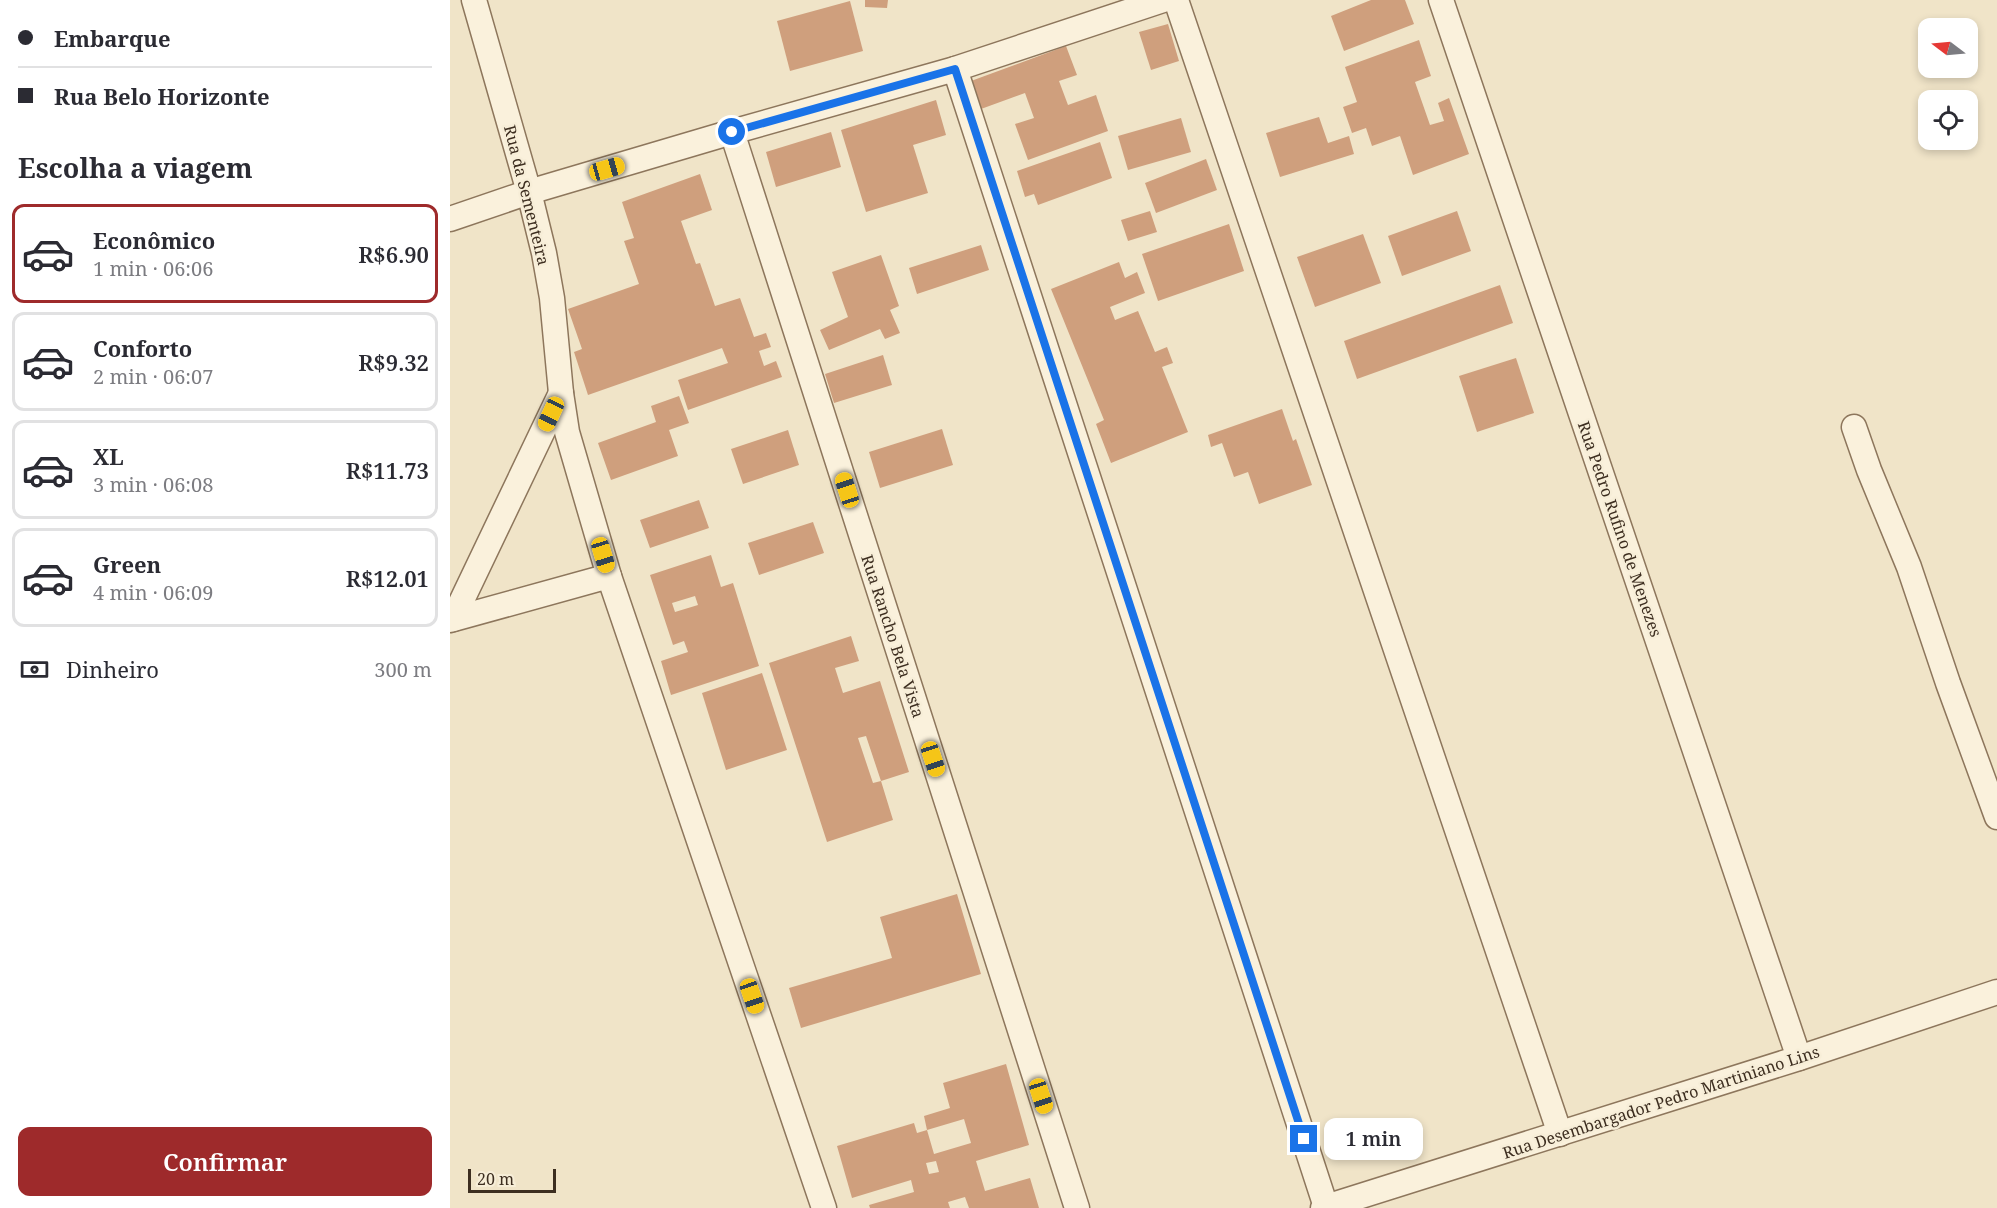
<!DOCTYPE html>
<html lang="pt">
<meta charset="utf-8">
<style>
body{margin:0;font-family:"Noto Serif",serif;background:#f7f7f7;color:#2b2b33;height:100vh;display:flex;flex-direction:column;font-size:22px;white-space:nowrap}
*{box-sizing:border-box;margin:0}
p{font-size:20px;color:#7c7c81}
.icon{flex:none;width:33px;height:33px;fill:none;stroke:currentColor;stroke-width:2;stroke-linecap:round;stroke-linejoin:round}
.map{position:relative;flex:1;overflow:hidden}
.details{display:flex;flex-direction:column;background:#fff;width:450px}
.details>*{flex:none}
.guide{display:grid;align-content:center;height:132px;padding:0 18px;background:#fff}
.needle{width:39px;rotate:286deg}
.controls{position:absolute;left:1468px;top:18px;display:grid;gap:12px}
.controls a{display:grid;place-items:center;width:60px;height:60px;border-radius:12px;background:#fff;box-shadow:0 3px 9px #0003;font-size:30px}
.scale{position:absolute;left:18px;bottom:15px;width:88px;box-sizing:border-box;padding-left:6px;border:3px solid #3d2e20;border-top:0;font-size:16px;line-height:21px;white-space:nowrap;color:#3d2e20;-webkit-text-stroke:4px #f7eed8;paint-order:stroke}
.end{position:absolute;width:27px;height:27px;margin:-14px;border:8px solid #1a73e8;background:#fff;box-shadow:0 0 0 3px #fff}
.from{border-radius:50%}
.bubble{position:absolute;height:42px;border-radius:12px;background:#fff;box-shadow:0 3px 9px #0003;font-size:20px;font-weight:600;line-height:42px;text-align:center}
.car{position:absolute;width:18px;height:36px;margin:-18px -9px;border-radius:8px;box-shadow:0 0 4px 2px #0007;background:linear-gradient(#f5c518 24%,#345 0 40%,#f5c518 0 76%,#345 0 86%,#f5c518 0)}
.guide b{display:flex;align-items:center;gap:21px;height:57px;font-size:22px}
.guide b+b{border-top:2px solid #e1e1e2}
.guide i{width:15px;height:15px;background:#2b2b33}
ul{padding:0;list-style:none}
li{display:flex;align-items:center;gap:18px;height:99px;margin:0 12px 9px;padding:0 6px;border:3px solid #e1e1e2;border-radius:12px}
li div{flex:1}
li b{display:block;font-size:22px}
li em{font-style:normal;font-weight:600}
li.selected{border-color:#9e2a2b}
li>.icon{width:54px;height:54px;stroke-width:1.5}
h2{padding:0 18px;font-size:27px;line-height:72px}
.pay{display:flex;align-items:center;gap:15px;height:66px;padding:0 18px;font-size:22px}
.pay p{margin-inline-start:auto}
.action{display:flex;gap:12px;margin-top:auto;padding:12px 18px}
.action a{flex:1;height:69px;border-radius:12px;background:#9e2a2b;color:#fff;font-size:24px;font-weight:600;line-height:69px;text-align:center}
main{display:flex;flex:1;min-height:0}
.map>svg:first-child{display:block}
.building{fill:#cf9f7d;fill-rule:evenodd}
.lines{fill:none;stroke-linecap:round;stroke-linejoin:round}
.minor-casing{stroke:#8d765c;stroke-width:27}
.minor{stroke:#faf1dc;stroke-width:24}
.route{stroke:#1a73e8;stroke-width:8}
.labels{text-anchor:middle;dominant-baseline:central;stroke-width:5;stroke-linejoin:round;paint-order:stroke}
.street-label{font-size:16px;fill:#3d2e20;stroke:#f7eed8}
</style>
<main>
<section class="details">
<div class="guide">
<b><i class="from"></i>Embarque</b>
<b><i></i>Rua Belo Horizonte</b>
</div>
<h2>Escolha a viagem</h2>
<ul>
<li class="selected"><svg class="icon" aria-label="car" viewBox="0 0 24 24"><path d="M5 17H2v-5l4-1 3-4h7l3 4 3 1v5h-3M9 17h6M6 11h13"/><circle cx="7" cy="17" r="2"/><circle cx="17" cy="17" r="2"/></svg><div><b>Econômico</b><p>1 min · 06:06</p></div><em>R$6.90</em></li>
<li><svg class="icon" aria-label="car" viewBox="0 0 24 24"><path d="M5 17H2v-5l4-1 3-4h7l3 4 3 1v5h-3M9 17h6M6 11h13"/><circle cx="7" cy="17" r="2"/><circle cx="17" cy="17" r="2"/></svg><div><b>Conforto</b><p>2 min · 06:07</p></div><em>R$9.32</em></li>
<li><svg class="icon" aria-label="car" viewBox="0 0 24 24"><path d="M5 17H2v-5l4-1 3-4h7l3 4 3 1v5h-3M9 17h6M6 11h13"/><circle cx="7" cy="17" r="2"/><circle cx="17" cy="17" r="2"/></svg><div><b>XL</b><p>3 min · 06:08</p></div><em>R$11.73</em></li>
<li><svg class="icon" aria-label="car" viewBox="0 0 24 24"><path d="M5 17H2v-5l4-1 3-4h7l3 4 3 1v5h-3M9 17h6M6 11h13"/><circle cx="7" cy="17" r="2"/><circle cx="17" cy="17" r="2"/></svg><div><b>Green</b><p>4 min · 06:09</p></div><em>R$12.01</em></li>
</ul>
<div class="pay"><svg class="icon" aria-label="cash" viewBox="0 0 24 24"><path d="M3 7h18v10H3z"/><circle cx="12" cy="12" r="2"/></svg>Dinheiro<p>300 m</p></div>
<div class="action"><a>Confirmar</a></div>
</section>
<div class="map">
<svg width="1547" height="1208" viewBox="0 0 1547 1208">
<rect width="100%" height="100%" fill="#f0e4c8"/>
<!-- building -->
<g class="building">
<path d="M415 0H438L437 8 415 7Z"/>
<path d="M921 0H955L964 24 894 51 881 16Z"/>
<path d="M400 1 413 51 340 71 327 21Z"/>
<path d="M718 24 729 61 701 70 689 32Z"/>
<path d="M969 40 981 76 965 82 980 125 994 121 988 103 999 98 1019 154 963 175 950 136 922 146 916 128 902 133 893 107 907 102 895 67Z"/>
<path d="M616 46 627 75 609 81 618 105 646 95 658 131 578 160 565 124 584 118 575 93 531 109 521 81Z"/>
<path d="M486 100 496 135 463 145 478 193 416 212 391 130Z"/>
<path d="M869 117 878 143 899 136 904 154 830 177 816 133Z"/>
<path d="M731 118 741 152 678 170 668 136Z"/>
<path d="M381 132 391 167 326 187 316 152Z"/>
<path d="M650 142 662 178 588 205 584 194 575 197 567 171Z"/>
<path d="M756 159 767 190 706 213 695 183Z"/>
<path d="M250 174 262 210 231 221 246 264 250 263 265 306 290 298 304 337 316 333 321 347 309 351 314 366 326 361 332 377 238 410 228 380 278 363 272 348 138 395 124 352 132 349 118 309 189 284 174 241 184 238 172 202Z"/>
<path d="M700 211 707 232 678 241 671 220Z"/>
<path d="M1007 211 1021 251 952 276 938 236Z"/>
<path d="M779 224 794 271 708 301 692 254Z"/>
<path d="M913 234 931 283 865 307 847 257Z"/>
<path d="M531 245 539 270 467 294 459 268Z"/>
<path d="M431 255 449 306 440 310 450 333 435 339 430 329 379 350 370 330 398 317 382 272Z"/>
<path d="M669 262 675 278 687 272 695 293 660 307 665 320 688 311 705 352 717 347 723 363 712 367 738 432 661 463 646 424 654 420 601 289Z"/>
<path d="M1050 285 1063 323 907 379 894 341Z"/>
<path d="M433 355 442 385 384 403 375 374Z"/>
<path d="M1066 358 1084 413 1027 432 1009 376Z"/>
<path d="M229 396 239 423 219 430 228 456 161 480 148 443 206 422 201 406Z"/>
<path d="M832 409 843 441 846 439 862 485 809 504 798 472 784 477 772 443 761 447 758 435Z"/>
<path d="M492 429 503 465 430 488 419 452Z"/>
<path d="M338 430 349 465 293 484 281 449Z"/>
<path d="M249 500 259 528 200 548 190 520Z"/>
<path d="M363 522 374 553 309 575 298 543Z"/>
<path d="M261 555 271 587 283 583 309 666 221 695 211 661 238 652 234 641 223 645 200 575ZM245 596 248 605 225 612 222 603Z"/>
<path d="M401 636 409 661 385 668 393 693 430 681 459 772 431 781 416 736 408 738 423 783 431 781 443 820 377 842 319 663Z"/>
<path d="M312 673 337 750 276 770 252 693Z"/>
<path d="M507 894 531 974 351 1028 339 988 442 958 430 917Z"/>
<path d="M556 1064 579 1145 526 1161 535 1191 580 1178 589 1208H519L515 1197 498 1202 500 1208H420L419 1205 464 1192 461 1180 402 1198 387 1146 464 1123 467 1133 477 1130 474 1116 500 1108 493 1083ZM514 1119 521 1143 484 1154 477 1130ZM486 1161 489 1172 479 1174 476 1163Z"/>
</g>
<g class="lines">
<!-- minor casing -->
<g class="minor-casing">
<g id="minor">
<path d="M24 0 79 192 94 253 102 298 111 393 117 432 159 576 374 1208"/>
<path d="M726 0 1110 1134"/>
<path d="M991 0 1349 1058"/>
<path d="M505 69 876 1207"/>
<path d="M282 132 627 1208"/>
<path d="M0 219 79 192 282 132 505 69 713 0"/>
<path d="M1404 427 1419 470 1459 567 1498 683 1547 817"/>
<path d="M3 619 111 393"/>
<path d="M0 620 159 576"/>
<path d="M873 1208 1349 1058 1547 992"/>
</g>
</g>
<!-- minor -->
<use href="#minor" class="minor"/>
</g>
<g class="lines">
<!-- route -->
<path class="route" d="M282 132 505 69 854 1139"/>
</g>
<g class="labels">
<!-- street labels -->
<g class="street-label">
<text transform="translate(77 195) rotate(76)">Rua da Sementeira</text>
<text transform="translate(1170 529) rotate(71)">Rua Pedro Rufino de Menezes</text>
<text transform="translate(443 636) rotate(72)">Rua Rancho Bela Vista</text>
<text transform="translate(1211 1102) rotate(-18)">Rua Desembargador Pedro Martiniano Lins</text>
</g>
</g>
</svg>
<div class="controls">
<a><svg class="needle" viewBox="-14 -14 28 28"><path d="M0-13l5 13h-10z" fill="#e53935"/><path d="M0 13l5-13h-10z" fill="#7c7c81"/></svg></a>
<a><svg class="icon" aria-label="locate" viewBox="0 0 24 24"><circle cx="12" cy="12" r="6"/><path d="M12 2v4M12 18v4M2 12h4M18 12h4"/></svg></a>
</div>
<div class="scale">20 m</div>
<i class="end from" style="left:282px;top:132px"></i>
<i class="end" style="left:854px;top:1139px"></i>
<div class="bubble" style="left:874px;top:1118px;width:99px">1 min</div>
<i class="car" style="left:157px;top:169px;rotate:74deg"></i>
<i class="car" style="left:101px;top:414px;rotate:205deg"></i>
<i class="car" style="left:397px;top:490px;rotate:342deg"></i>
<i class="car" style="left:153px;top:555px;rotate:163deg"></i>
<i class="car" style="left:483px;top:759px;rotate:162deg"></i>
<i class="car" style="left:302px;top:996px;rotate:161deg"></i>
<i class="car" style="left:591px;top:1096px;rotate:162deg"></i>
</div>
</main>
